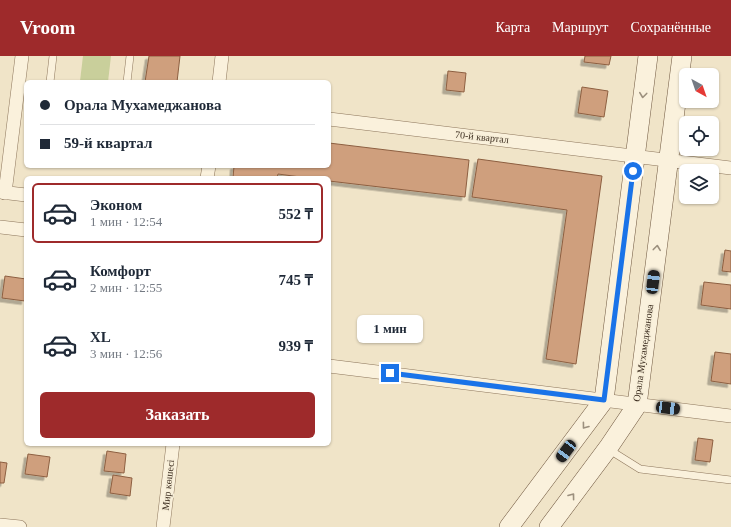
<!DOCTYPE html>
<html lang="ru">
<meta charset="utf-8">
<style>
body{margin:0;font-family:"Times New Roman",serif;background:#f6f6f7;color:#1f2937;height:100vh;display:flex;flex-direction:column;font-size:15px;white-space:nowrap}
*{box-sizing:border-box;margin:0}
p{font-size:13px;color:#747a83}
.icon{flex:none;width:22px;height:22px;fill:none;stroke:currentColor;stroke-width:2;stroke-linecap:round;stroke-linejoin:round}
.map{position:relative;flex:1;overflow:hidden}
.details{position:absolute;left:24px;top:120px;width:307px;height:270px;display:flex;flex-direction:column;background:#fff;border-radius:6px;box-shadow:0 1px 3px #0004}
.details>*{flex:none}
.hud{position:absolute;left:24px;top:24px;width:307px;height:88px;border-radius:6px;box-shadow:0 1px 3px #0004;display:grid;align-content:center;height:88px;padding:0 16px;background:#fff}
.needle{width:26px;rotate:140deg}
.fabs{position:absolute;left:679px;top:12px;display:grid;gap:8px}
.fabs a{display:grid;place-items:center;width:40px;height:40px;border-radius:6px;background:#fff;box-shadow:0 1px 3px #0004;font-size:20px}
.end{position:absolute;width:18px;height:18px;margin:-9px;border:5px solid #1a73e8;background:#fff;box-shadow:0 0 0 2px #fff}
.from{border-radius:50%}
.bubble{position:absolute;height:28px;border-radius:6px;background:#fff;box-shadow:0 1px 3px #0004;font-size:13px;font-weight:700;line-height:28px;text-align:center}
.car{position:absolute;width:12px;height:24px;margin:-12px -6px;border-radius:5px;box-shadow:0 0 3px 1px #0007;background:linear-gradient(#222 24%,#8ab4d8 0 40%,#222 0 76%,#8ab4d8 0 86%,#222 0)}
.hud b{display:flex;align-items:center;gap:14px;height:38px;font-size:15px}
.hud b+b{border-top:1px solid #e0e1e3}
.hud i{width:10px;height:10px;background:#1f2937}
ul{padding:7px 0 0;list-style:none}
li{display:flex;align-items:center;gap:12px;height:60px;margin:0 8px 6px;padding:0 8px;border:2px solid transparent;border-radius:6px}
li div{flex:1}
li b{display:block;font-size:15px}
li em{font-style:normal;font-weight:700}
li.on{border-color:#9e2a2b}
li>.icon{width:36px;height:36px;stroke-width:1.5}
.button{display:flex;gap:8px;margin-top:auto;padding:8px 16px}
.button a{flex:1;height:46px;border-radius:6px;background:#9e2a2b;color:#fff;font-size:16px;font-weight:700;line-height:46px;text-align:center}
header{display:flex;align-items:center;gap:24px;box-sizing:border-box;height:56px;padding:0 20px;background:#9e2a2b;color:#fff}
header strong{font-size:19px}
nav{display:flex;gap:22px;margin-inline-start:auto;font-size:14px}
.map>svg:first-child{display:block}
.green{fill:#c9cf9b}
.building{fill:#cf9f7d;stroke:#8d5f41;filter:url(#shadow)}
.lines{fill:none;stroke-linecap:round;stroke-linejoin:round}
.lane-casing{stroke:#8d765c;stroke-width:8}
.street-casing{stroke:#8d765c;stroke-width:14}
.secondary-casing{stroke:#6f573f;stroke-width:20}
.lane{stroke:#faf1dc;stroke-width:7}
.street{stroke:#faf1dc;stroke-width:13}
.secondary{stroke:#faf1dc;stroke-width:19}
.oneway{stroke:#9c907e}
.route{stroke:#1a73e8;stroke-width:5}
.labels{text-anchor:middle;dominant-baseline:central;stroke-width:3;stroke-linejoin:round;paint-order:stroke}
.street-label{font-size:10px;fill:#3d2e20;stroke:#f7eed8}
</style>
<header>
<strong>Vroom</strong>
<nav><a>Карта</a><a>Маршрут</a><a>Сохранённые</a></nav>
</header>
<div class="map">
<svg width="731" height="471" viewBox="0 0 731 471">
<defs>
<filter id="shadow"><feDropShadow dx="-3.5" dy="3.5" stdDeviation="0" flood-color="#0004"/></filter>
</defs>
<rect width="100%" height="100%" fill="#f0e4c8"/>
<!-- green -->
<path class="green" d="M83 0H111L108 26 80 25Z"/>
<!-- building -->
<g class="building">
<path d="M149 0H180L177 26H145Z"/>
<path d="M585 0H611L609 9 584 6Z"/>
<path d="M448 15 466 17 464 36 446 34Z"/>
<path d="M582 31 608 35 604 61 578 57Z"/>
<path d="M329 87 469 104 465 141 329 125V122H308L278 118 277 122H233L234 110H329Z"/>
<path d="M478 103 602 120 576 308 546 303 567 154 472 141Z"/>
<path d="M725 194 731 195V216L722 215Z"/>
<path d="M5 220 26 223 25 245 2 242Z"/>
<path d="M704 226 731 229V253L701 249Z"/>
<path d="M715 296 731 298V328L711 325Z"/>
<path d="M698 382 713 384 710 406 695 404Z"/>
<path d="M107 395 126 398 124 417 104 415Z"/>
<path d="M28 398 50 401 47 421 25 418Z"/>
<path d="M0 406 7 407 4 427H0Z"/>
<path d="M113 419 132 422 130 440 110 437Z"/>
</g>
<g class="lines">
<!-- lane casing -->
<g class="lane-casing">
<g id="lane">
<path d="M50 26 53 0"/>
<path d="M127 26 130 0"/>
<path d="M608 393 640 413 731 424"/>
</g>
</g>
<!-- street casing -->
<g class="street-casing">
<g id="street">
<path d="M219 26 222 0"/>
<path d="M329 63 731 112"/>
<path d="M207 122 209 110"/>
<path d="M0 136 26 139"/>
<path d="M5 137 22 0"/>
<path d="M0 171 26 174"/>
<path d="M329 310 731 360"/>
<path d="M0 469 20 471"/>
<path d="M163 471 173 388"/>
</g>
</g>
<!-- secondary casing -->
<g class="secondary-casing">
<g id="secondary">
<path d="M509 471 604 344 648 0"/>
<path d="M549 471 608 392 637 349 682 0"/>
</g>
</g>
<!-- lane -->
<use href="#lane" class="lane"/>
<!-- street -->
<use href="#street" class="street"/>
<!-- secondary -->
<use href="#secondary" class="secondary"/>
</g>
<!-- one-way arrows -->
<defs><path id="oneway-chevron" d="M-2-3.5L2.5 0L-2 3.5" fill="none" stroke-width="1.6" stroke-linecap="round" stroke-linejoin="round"/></defs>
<g class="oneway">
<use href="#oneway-chevron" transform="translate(643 39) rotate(97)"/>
<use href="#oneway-chevron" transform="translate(657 192) rotate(-83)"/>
<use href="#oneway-chevron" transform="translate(585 370) rotate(127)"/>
<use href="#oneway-chevron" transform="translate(572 440) rotate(-53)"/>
</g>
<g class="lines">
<!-- route -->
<path class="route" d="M390 317 604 344 633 115"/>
</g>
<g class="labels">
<!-- street labels -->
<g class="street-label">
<text transform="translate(482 81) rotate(6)">70-й квартал</text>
<text transform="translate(643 297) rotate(-82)">Орала Мухамеджанова</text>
<text transform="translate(168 429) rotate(-84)">Мир көшесі</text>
</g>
</g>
</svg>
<div class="fabs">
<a><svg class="needle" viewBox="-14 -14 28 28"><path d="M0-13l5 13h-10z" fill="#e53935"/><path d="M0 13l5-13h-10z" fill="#747a83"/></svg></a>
<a><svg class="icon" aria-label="locate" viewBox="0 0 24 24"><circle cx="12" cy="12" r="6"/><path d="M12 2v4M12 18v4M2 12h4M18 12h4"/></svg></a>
<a><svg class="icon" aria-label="layers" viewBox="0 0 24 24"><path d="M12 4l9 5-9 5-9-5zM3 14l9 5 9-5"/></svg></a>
</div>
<i class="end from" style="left:633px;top:115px"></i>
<i class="end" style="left:390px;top:317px"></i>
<div class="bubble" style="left:357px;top:259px;width:66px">1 мин</div>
<i class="car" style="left:653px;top:226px;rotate:7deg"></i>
<i class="car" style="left:668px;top:352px;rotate:97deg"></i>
<i class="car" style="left:566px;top:395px;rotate:217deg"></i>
<div class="hud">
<b><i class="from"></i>Орала Мухамеджанова</b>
<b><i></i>59-й квартал</b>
</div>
<section class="details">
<ul>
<li class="on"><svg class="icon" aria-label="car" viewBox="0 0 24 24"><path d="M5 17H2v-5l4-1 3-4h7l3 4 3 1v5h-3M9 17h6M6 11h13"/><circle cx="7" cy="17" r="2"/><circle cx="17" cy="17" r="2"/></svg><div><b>Эконом</b><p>1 мин · 12:54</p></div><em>552 ₸</em></li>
<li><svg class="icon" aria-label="car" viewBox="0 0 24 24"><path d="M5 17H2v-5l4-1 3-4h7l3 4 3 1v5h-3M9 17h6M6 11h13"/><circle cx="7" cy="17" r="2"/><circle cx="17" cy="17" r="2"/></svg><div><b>Комфорт</b><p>2 мин · 12:55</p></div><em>745 ₸</em></li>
<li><svg class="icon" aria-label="car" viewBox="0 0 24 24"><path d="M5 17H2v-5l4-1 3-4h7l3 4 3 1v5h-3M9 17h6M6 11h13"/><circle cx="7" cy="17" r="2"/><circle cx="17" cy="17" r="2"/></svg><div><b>XL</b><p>3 мин · 12:56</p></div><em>939 ₸</em></li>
</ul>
<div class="button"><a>Заказать</a></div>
</section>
</div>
